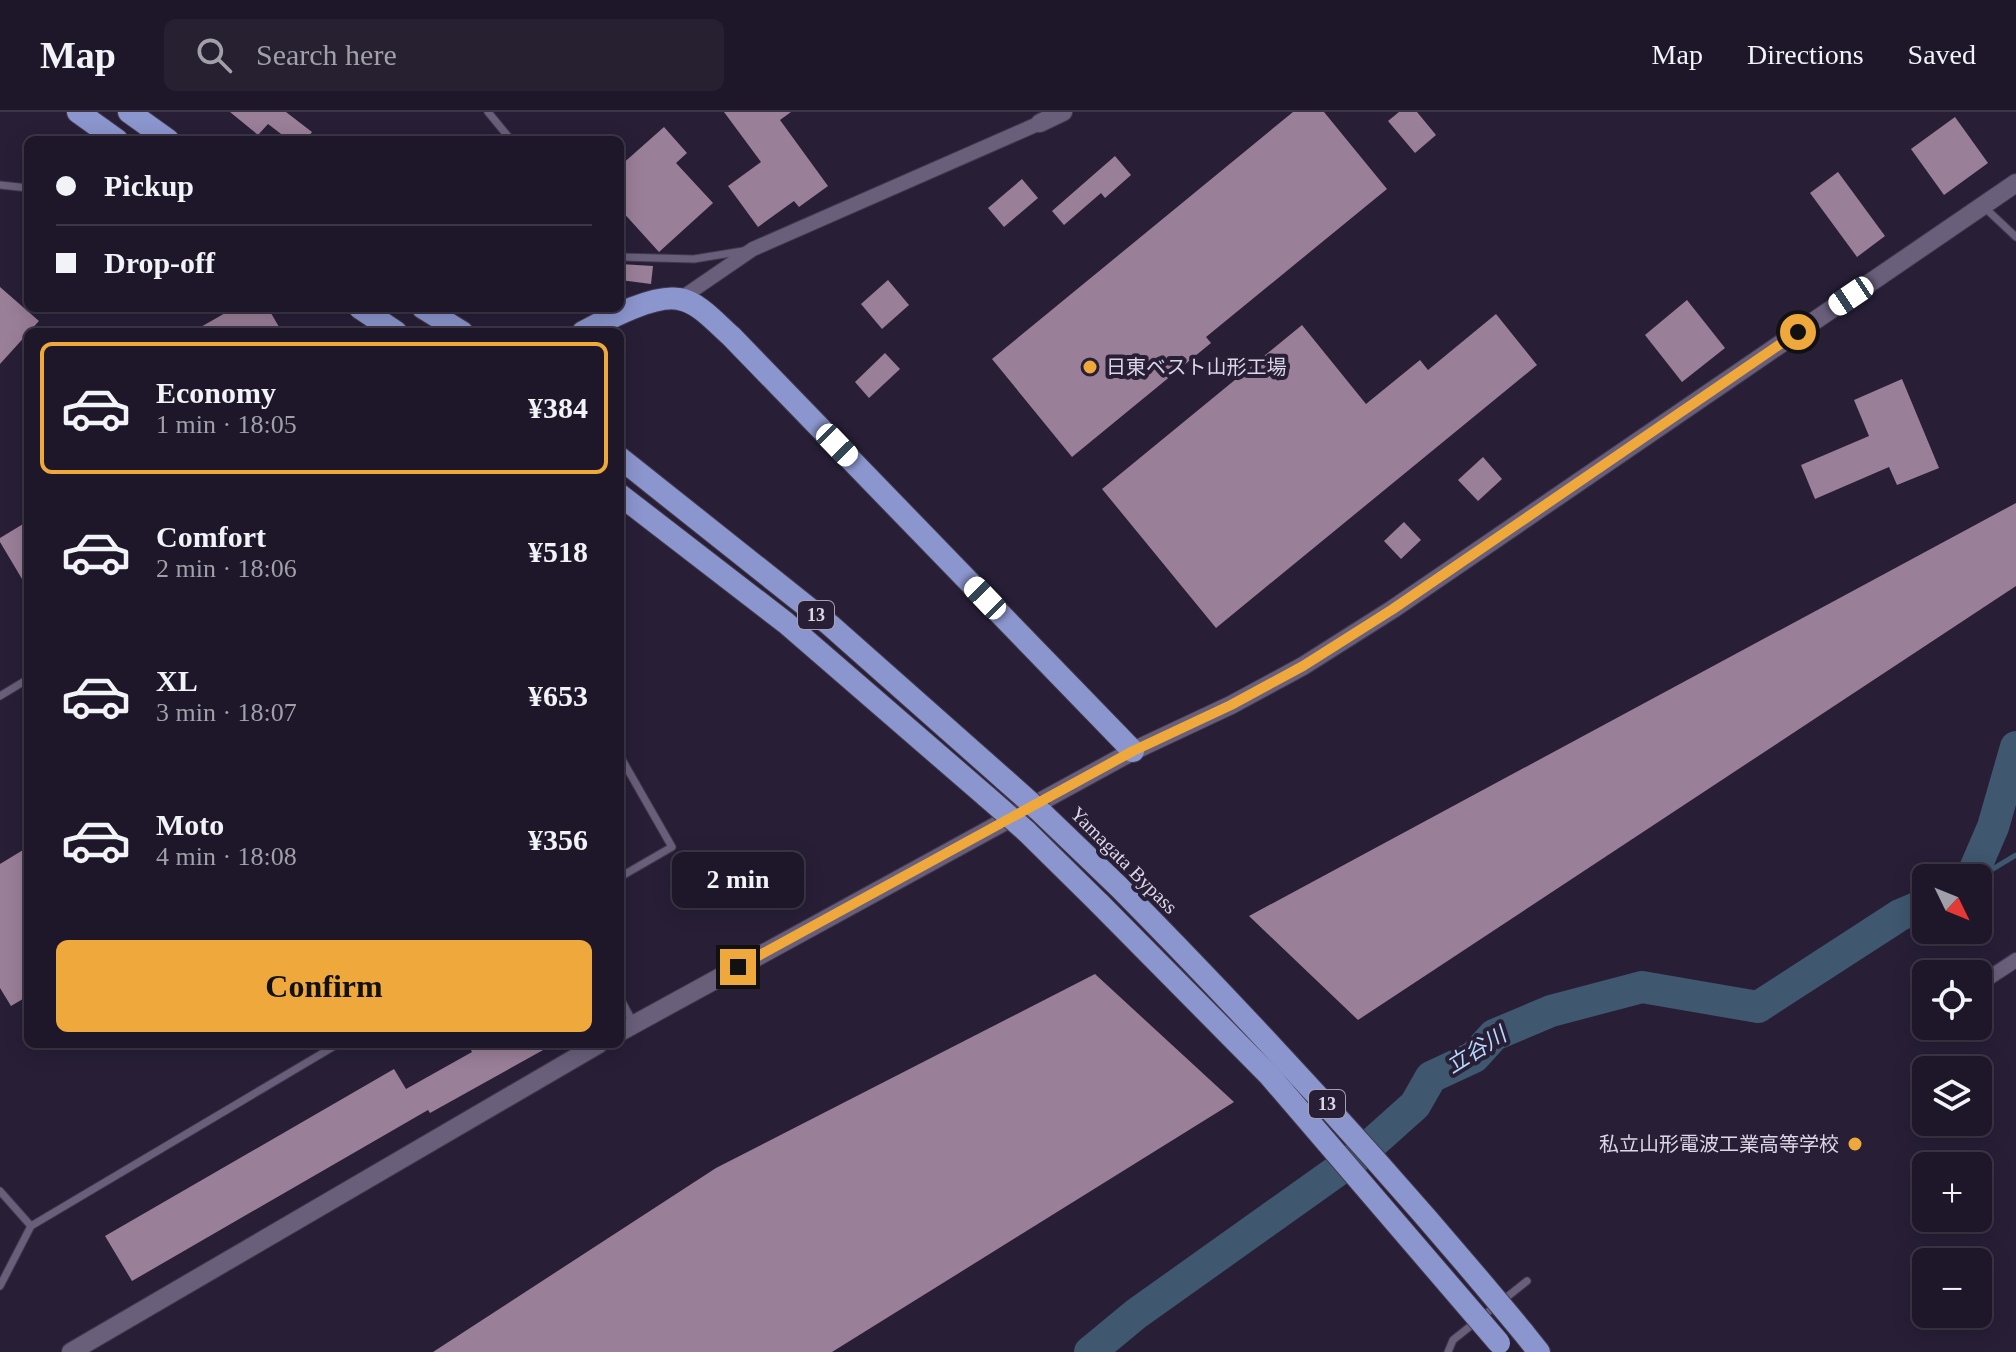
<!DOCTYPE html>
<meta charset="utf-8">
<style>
body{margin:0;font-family:"Times New Roman","Noto Sans JP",serif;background:#262031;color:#f1f3f6;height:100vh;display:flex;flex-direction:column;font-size:30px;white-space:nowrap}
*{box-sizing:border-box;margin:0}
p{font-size:26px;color:#a19fa8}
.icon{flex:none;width:44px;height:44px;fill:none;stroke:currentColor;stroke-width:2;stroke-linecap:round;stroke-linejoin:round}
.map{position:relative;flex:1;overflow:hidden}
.sheet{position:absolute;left:24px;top:216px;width:600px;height:720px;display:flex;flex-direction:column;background:#1e1729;border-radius:12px;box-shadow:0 4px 20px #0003,0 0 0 2px #3c3646}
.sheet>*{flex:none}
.top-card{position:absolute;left:24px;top:24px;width:600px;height:176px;border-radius:12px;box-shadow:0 4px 20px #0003,0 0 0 2px #3c3646;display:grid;align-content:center;height:176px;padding:0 32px;background:#1e1729}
.needle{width:52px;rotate:133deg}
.buttons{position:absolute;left:1912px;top:752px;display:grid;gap:16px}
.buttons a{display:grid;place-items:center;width:80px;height:80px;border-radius:12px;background:#1e1729;box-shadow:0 4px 20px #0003,0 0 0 2px #3c3646;font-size:40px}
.end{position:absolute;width:36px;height:36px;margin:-18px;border:10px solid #eea83c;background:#111;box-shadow:0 0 0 4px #111}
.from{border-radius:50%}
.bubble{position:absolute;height:56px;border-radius:12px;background:#1e1729;box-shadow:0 4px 20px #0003,0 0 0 2px #3c3646;font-size:26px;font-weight:800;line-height:56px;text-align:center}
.car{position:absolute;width:24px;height:48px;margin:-24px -12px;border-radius:10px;box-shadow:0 0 6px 2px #0007;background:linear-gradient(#fff 24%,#345 0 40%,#fff 0 76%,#345 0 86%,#fff 0)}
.top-card b{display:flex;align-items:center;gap:28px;height:76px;font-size:30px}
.top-card b+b{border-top:2px solid #3c3646}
.top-card i{width:20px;height:20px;background:#f1f3f6}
ul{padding:14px 0 0;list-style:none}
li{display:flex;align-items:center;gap:24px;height:132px;margin:0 16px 12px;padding:0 16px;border:4px solid transparent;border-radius:12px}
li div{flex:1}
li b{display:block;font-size:30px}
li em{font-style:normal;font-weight:800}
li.active{border-color:#eea83c}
li>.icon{width:72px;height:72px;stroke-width:1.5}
.button{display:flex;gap:16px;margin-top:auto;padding:16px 32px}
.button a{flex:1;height:92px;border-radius:12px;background:#eea83c;color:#111;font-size:32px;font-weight:800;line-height:92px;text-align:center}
header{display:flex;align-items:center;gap:48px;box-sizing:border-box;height:112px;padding:0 40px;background:#1e1729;border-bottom:2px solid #3c3646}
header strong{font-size:38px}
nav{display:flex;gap:44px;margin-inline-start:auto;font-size:28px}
.search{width:560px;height:72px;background:#262031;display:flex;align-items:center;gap:20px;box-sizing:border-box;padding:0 28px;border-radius:12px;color:#a19fa8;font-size:30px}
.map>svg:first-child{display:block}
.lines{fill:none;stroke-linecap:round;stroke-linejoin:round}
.stream{stroke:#3f586f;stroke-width:5}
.river{stroke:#3f586f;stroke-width:32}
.building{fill:#9a7f99}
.service-casing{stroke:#423a4e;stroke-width:9}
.minor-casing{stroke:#423a4e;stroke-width:16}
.tertiary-casing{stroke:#423a4e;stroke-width:20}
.trunk-casing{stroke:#423a4e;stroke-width:24}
.service{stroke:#695f7b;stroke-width:7}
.minor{stroke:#695f7b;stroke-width:14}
.tertiary{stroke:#695f7b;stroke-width:18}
.trunk{stroke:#8c96ce;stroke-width:22}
.trunk-bridge-casing{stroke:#423a4e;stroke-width:24;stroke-linecap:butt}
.trunk-bridge{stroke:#8c96ce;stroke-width:22}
.route{stroke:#eea83c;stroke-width:10}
.poi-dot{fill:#eea83c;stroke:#281f37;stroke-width:3}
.labels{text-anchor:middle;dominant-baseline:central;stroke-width:8;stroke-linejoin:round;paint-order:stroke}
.shield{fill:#281f37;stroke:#a6a0b2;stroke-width:2}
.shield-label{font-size:18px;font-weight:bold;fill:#dcd7e7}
.poi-label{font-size:20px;fill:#dcd7e7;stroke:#281f37;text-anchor:start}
.street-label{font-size:20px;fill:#dcd7e7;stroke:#281f37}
.water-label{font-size:22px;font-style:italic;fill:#b4dafd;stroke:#281f37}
</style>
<header>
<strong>Map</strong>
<div class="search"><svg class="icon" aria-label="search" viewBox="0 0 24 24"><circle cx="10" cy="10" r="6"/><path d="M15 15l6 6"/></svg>Search here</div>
<nav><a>Map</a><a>Directions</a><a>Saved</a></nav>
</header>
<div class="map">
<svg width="2016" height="1240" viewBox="0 0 2016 1240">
<rect width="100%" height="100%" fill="#281f37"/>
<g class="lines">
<!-- stream -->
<path class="stream" d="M1978 766 2016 743"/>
<!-- river -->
<g class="river">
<path d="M1971 766 1993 715 2016 635"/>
<path d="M1090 1240 1136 1202 1358 1044 1415 993 1431 965 1474 945 1494 923 1551 899 1642 875 1758 895 1900 803 1926 792"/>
</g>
</g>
<!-- building -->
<g class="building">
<path d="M230 0H286L312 20 306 28H289L268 12 258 23Z"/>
<path d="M724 0H791L780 8 828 74 799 95 794 89 758 115 728 74 761 50Z"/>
<path d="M1293 0H1324L1387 77 1206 225 1211 231 1072 345 992 247Z"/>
<path d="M1399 0H1417L1436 23 1415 41 1388 9Z"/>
<path d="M1955 5 1988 51 1944 83 1911 37Z"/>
<path d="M664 15 687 41 676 51 713 91 659 140 620 97V54Z"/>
<path d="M1115 44 1131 63 1105 86 1101 81 1064 113 1052 99Z"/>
<path d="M1838 60 1885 124 1857 145 1810 81Z"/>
<path d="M1022 67 1038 86 1004 115 988 96Z"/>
<path d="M620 152 653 154 651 172 620 168Z"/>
<path d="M888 168 909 193 882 217 861 192Z"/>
<path d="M0 175 39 209 0 252Z"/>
<path d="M1687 188 1725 236 1682 270 1645 223Z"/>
<path d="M234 196H268L282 220H192Z"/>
<path d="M1496 202 1537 253 1216 516 1102 377 1302 213 1366 292 1420 248 1428 258Z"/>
<path d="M885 241 900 257 869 286 855 270Z"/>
<path d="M1902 267 1939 356 1897 373 1889 355 1815 387 1801 353 1869 324 1854 288Z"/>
<path d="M1483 345 1502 367 1478 389 1458 368Z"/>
<path d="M2016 391V474L1358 908 1249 804Z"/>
<path d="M28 409V477L0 430V426Z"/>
<path d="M1404 410 1421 428 1401 447 1384 429Z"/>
<path d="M28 735V884L11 894 0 876V752Z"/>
<path d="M1095 862 1234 990 832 1240H433L716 1056Z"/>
<path d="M468 932H554L430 1001 428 998 132 1169 105 1124 394 957 406 977 472 940Z"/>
</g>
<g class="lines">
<!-- service casing -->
<g class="service-casing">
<g id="service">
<path d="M488 0 511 28"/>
<path d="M0 73 28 76"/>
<path d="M1983 94 2016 125"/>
<path d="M620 145 694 147 743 139"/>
<path d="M0 584 28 567"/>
<path d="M620 644 672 735 620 765"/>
<path d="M620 886 634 912"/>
<path d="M0 1079 31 1114"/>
<path d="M0 1174 31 1114 338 932"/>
<path d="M1448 1240 1453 1228 1527 1169"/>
</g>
</g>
<!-- minor casing -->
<g class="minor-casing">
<g id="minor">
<path d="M680 187 753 137 1040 11"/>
<path d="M1978 873 2016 848"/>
</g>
</g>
<!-- tertiary casing -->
<g class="tertiary-casing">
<g id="tertiary">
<path d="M1040 11 1063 0"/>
<path d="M620 920 1133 639 1231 593 1303 554 1393 497 2016 71"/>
<path d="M71 1240 599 932"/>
</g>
</g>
<!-- trunk casing -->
<g class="trunk-casing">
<g id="trunk">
<path d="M78 0 117 28"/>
<path d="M129 0 168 28"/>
<path d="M360 196 396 220"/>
<path d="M423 196 462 220"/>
<path d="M583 220C606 208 653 182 679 187 699 190 717 212 731 224L1133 639"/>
<path d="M620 346 830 513 1005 668"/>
<path d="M620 383 786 511 987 685"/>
<path d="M1042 701 1119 775"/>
<path d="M1026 719 1100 792"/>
<path d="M1523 1220 1539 1240"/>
</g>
</g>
<!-- service -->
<use href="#service" class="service"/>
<!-- minor -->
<use href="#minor" class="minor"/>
<!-- tertiary -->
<use href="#tertiary" class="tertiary"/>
<!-- trunk -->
<use href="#trunk" class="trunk"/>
<!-- trunk-bridge casing -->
<g class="trunk-bridge-casing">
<g id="trunk-bridge">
<path d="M1005 668 1042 701"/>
<path d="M987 685 1026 719"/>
<path d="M1119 775C1260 918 1395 1065 1523 1220"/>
<path d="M1100 792 1269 963 1499 1231"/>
</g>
</g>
<!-- trunk-bridge -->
<use href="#trunk-bridge" class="trunk-bridge"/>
</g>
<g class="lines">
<!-- route -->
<path class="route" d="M738 855 1133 639 1231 593 1303 554 1393 497 1798 220"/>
</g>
<!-- markers -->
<g class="poi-dot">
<circle cx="1090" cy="255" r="8"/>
<circle cx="1855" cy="1032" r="8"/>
</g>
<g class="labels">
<!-- shield labels -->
<g class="shield">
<rect x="798" y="489" width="36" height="28" rx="6"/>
<rect x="1309" y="978" width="36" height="28" rx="6"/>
</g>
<g class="shield-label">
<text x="816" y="503">13</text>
<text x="1327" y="992">13</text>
</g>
<!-- poi labels -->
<g class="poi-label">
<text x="1106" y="255">日東ベスト山形工場</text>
<text x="1839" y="1032" text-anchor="end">私立山形電波工業高等学校</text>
</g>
<!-- street labels -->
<g class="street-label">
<text transform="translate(1124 748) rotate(45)">Yamagata Bypass</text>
</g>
<!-- water labels -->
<g class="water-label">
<text transform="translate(1476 938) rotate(-32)">立谷川</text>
</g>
</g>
</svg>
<div class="buttons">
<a><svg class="needle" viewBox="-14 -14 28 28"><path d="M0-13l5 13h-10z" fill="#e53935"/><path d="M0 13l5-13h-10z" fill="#a19fa8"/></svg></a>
<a><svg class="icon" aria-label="locate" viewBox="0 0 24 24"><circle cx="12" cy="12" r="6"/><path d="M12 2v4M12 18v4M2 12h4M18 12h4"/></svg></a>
<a><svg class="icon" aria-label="layers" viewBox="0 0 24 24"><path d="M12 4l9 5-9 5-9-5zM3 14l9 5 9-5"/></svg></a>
<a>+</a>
<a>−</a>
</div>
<i class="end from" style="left:1798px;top:220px"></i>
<i class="end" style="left:738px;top:855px"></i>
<div class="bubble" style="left:672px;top:740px;width:132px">2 min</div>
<i class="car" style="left:1851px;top:184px;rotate:236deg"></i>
<i class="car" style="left:837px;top:333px;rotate:136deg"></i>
<i class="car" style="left:985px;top:486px;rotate:316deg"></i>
<div class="top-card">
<b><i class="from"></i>Pickup</b>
<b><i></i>Drop-off</b>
</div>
<section class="sheet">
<ul>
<li class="active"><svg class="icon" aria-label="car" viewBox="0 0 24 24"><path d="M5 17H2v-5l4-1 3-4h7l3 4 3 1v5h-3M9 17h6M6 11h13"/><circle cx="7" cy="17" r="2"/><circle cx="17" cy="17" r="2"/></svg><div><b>Economy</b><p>1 min · 18:05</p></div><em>¥384</em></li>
<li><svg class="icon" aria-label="car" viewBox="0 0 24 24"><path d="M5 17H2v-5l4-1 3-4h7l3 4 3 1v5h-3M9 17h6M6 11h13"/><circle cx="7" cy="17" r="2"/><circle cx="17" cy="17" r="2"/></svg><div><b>Comfort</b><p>2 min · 18:06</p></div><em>¥518</em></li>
<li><svg class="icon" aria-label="car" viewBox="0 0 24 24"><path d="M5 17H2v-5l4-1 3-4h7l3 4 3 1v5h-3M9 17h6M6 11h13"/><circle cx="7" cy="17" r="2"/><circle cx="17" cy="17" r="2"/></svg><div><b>XL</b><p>3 min · 18:07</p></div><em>¥653</em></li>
<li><svg class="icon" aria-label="car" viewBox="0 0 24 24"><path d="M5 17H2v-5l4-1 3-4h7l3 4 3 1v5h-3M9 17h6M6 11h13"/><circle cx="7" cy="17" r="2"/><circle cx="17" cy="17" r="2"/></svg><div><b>Moto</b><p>4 min · 18:08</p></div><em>¥356</em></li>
</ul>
<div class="button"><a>Confirm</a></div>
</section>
</div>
